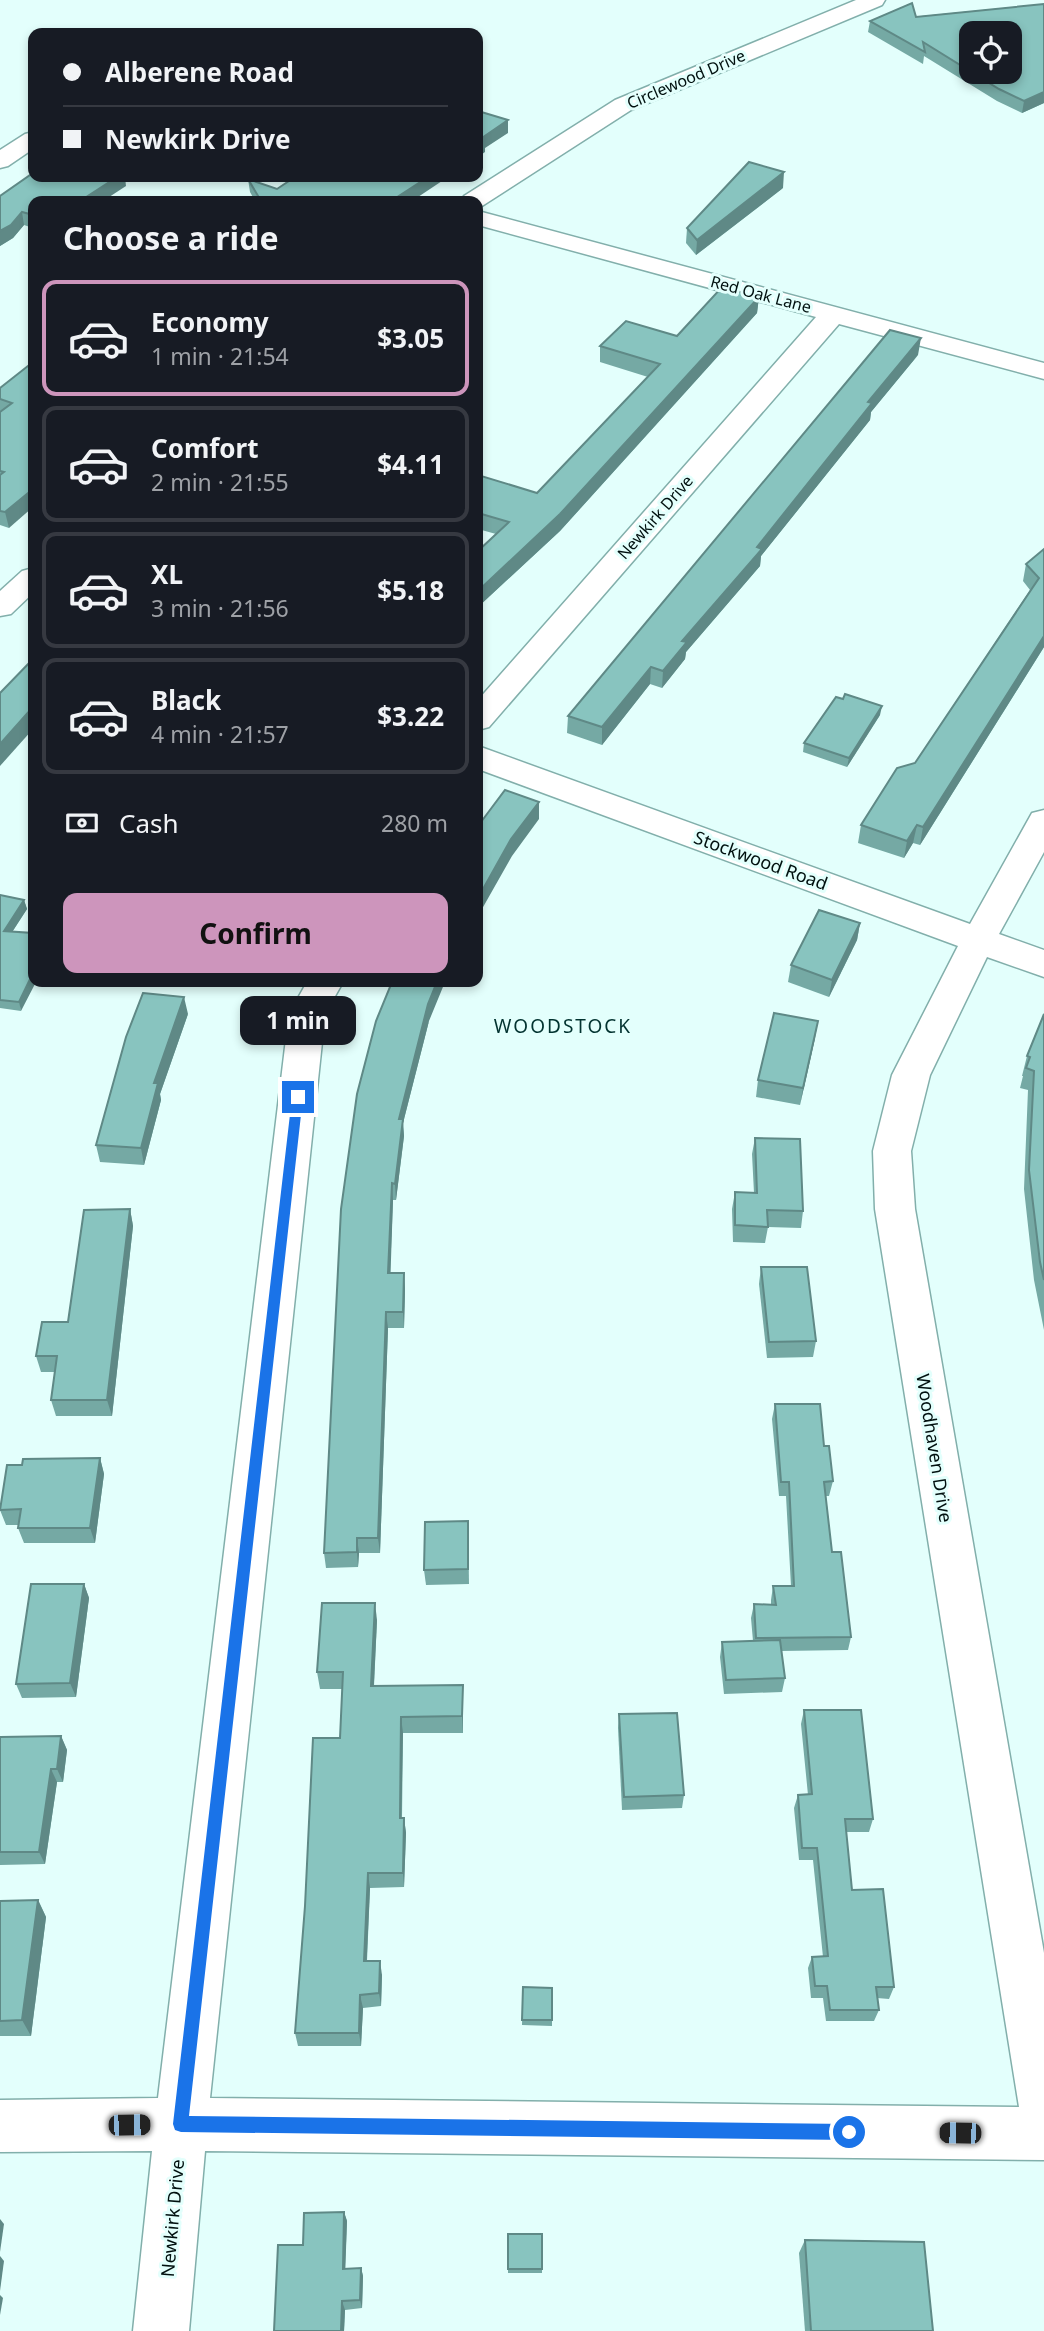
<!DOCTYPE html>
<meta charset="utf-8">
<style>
body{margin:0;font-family:"Noto Sans",sans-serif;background:#20242c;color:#f1f3f6;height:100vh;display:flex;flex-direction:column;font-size:26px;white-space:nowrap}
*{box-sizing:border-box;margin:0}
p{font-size:23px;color:#9ea1a6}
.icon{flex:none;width:38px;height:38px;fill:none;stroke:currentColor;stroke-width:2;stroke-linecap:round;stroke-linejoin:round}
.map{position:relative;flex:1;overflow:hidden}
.side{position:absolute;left:28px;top:196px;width:455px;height:791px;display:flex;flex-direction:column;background:#171b24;border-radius:14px;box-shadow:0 4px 10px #0003}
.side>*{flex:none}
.top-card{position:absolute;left:28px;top:28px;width:455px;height:154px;border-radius:14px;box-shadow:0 4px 10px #0003;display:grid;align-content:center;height:154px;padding:0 35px;background:#171b24}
.tools{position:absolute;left:959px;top:21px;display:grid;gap:14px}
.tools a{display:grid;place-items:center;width:63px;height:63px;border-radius:14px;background:#171b24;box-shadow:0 4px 10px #0003;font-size:35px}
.end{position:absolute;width:32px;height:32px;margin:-16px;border:9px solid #1a73e8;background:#fff;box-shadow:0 0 0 4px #fff}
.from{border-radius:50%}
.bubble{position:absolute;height:49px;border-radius:14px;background:#171b24;box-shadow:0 4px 10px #0003;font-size:23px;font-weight:700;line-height:49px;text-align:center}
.car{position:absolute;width:21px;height:42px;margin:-21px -10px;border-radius:9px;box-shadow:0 0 5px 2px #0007;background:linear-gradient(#222 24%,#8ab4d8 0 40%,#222 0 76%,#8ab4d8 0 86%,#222 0)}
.top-card b{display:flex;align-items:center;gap:24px;height:66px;font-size:26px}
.top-card b+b{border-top:2px solid #363941}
.top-card i{width:18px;height:18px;background:#f1f3f6}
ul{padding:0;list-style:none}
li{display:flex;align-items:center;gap:21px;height:116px;margin:0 14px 10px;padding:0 21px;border:4px solid #363941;border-radius:14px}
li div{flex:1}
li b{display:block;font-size:26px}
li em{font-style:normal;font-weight:700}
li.active{border-color:#cd95bc}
li>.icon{width:63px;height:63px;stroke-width:1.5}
h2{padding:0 35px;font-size:32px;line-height:84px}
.pay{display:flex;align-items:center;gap:18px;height:77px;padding:0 35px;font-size:26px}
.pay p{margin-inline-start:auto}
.primary-button{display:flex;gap:14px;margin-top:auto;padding:14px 35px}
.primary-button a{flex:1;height:80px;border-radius:14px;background:#cd95bc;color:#111;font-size:28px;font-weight:700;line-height:80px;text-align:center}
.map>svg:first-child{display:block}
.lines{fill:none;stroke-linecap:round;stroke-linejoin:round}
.minor-casing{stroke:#82afab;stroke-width:3}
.minor{fill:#fff;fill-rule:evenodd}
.wall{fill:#75a9a4}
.shaded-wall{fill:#5f8986}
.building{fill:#88c4bf;stroke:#5f8986;stroke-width:2;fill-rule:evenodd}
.route{fill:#1a73e8}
.labels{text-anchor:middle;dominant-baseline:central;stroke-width:6;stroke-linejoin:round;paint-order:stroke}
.far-street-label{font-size:16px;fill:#01100f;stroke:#e3fffc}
.street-label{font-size:18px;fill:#01100f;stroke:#e3fffc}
.neighbourhood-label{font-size:19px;letter-spacing:2px;fill:#023330;stroke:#e3fffc}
</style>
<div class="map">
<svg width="1044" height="2331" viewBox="0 0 1044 2331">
<rect width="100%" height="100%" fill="#e3fffc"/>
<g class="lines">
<!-- minor casing -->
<g class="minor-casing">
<g id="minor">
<path d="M856 0H885L882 5 631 110 482 206 478 207V201H461L464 196 615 100Z"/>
<path d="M33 132V149L8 166 0 168V150L25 134Z"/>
<path d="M478 211 1044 363V379L839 324 489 727 478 730V700L816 317 478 225Z"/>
<path d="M33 568V593L11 614 0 616V591L22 571Z"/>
<path d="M478 746 970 924 1032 813 1044 810V852L999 934 1044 950V977L987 957 930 1075 911 1151 915 1209 1044 1953V2160L205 2151 189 2331H133L152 2151 0 2152V2100L158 2098 289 1014 307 982H343L325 1014 210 2098 1019 2107 875 1209 873 1151 892 1075 958 946 478 769Z"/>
</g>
</g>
<!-- minor -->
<use href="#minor" class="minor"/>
</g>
<!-- wall -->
<g class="wall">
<path d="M1044 4V103L1022 113 997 101 924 56 923 64 868 32 870 21Z"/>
<path d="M248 179 277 189 412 201H255L250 192Z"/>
<path d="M126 186 33 201V228L24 225 13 238 0 246V196Z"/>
<path d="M783 188 696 255 686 243 687 228Z"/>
<path d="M759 297 757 313 560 531 478 607V551L496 534 478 529V475L537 493 648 377 600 362V346L677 336Z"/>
<path d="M918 355 871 412 870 420 761 556 760 566 686 652 685 659 662 688 650 684 602 745 567 733 568 716Z"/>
<path d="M33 362 9 528 0 525V388Z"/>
<path d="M1044 549V647L920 845 913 843 904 858 858 843 861 825 915 763 1030 590 1023 581 1026 564Z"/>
<path d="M880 715 847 767 803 752 804 743Z"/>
<path d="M0 895 24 900 27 909 12 932 21 1011 0 1008Z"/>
<path d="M860 923 857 940 829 997 788 982 791 965Z"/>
<path d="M188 1014 160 1094 161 1100 144 1165 100 1162 96 1145Z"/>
<path d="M1044 1014V1330L1034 1280 1024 1189 1028 1090 1020 1088 1023 1076H1022L1027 1056Z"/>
<path d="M429 1021 403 1123 404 1136 396 1200H393L390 1273H404L405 1289 404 1328H388L380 1553H359L358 1567 326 1568 324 1553 341 1209Z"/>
<path d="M815 1038 800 1105 756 1097 758 1080Z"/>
<path d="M755 1138 803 1211 801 1228 768 1227 765 1243 733 1242 732 1209 735 1192 754 1193 752 1154Z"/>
<path d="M130 1209 133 1226 112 1416H56L51 1400 55 1372H41L36 1356 68 1322Z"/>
<path d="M761 1267 816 1341 813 1357 767 1358 759 1284Z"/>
<path d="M775 1404 824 1446 833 1481 829 1496H826L832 1552 851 1637 848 1650 781 1651 785 1678 782 1692 724 1694 720 1657 722 1642 753 1641 751 1618 754 1604 771 1605V1600L773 1586H791L786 1496H779L772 1419Z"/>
<path d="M100 1458 104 1474 95 1543H24L18 1528 19 1525H6L0 1510 22 1465Z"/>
<path d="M468 1521 469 1584 426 1585 424 1570Z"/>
<path d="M84 1584 89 1598 76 1697 22 1698 16 1684Z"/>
<path d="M377 1620 374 1686 463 1685V1733H403L402 1818H404L406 1833 404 1887 370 1888 367 1961 382 1975 381 2006 363 2008 361 2046H298L295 2033 340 1738 342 1689H320L317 1672Z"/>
<path d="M804 1710 873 1819 869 1832H846L852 1890 894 1987 889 1999 877 1998 879 2010 874 2021H826L823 1998H811L808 1968 812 1957H823L813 1860H799L794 1808 798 1795H808L801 1724Z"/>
<path d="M619 1714 684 1795 682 1808 622 1810 618 1728Z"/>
<path d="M61 1736 67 1750 63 1782H57L45 1864 0 1865V1737Z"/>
<path d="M38 1900 46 1917 31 2036H0V1901Z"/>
<path d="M523 1987 552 1988V2026L522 2025Z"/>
<path d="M344 2212 347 2221 345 2269 361 2268 363 2276 362 2308 345 2310 344 2331H274L303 2245Z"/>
<rect x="508" y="2234" width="34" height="39"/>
<path d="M805 2240 933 2331H805L799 2253Z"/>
</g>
<!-- shaded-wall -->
<g class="shaded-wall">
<path d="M1044 92V103L1022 113 1024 101Z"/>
<path d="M508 120V133L485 148V152L478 157V144L482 138Z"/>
<path d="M784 172 783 188 696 255 697 240Z"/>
<path d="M117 177H125L126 186 103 201H80Z"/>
<path d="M428 177H448L412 201H391Z"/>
<path d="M22 212 24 225 13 238 0 246V231Z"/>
<path d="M759 297 757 313 560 531 478 607V591Z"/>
<path d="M921 338 918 355 871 412 870 420 761 556 760 566 686 652 685 659 662 688 663 671 682 641 757 547 868 402Z"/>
<path d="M33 489V507L9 528 5 512Z"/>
<path d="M1044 636V647L920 845 923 827Z"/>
<path d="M651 667 650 684 602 745V727Z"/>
<path d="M882 706 880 715 847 767 849 758Z"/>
<path d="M33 707V729L0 766V744Z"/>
<path d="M539 802V819L512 856 478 916V898L511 839Z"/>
<path d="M917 825 913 843 904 858 907 841Z"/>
<path d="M24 900 27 909 7 940 4 931Z"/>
<path d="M860 923 857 940 829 997 832 980Z"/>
<path d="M33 973V982H36L21 1011 19 1002Z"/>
<path d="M437 982H445L429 1021 403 1123 404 1136 396 1200 395 1184 399 1119 428 1004Z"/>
<path d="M184 997 188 1014 160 1094 161 1100 144 1165 141 1148 154 1083Z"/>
<path d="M818 1021 815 1038 800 1105 803 1088Z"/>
<path d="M392 1183 393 1200 390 1289 388 1273Z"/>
<path d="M130 1209 133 1226 112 1416 107 1400Z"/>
<path d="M404 1273 405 1289 404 1328 403 1312Z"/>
<path d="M386 1312 388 1328 380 1553 378 1538Z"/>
<path d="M100 1458 104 1474 95 1543 90 1528Z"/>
<path d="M357 1538 359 1553 358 1567 357 1552Z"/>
<path d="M84 1584 89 1598 76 1697 70 1683Z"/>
<path d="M375 1603 377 1620 373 1702 371 1686Z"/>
<path d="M463 1685V1733L462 1716Z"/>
<path d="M401 1717 403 1733 401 1833 400 1818Z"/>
<path d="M61 1736 67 1750 63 1782 57 1769Z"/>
<path d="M51 1769 57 1782 45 1864 39 1852Z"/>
<path d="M404 1818 406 1833 404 1887 403 1873Z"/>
<path d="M368 1873 370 1888 366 1975 364 1961Z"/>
<path d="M38 1900 46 1917 31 2036 22 2020Z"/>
<path d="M380 1961 382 1975 381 2006 379 1993Z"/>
<path d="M360 1995 363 2008 361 2046 359 2033Z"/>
<path d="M344 2212 347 2221 345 2277 343 2269Z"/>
<path d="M0 2219 4 2224 0 2252Z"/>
<path d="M0 2256 4 2261 0 2291Z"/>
<path d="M361 2268 363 2276 362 2308 360 2300Z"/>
<path d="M0 2295 3 2298 0 2315Z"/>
<path d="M342 2301 345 2310 344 2331H341Z"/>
</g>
<!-- building -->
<g class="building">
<path d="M912 3 916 17 1044 4V92L1024 101 999 89 923 42 925 52 870 21ZM971 33H1010V72H971Z"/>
<path d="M478 111 508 120 482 138 485 139 478 143Z"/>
<path d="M749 162 784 172 697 240 687 228Z"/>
<path d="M33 173V177H117L80 201H33V215L22 212 11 225 0 231V196Z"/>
<path d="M295 177H428L391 201H261L248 179 277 189Z"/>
<path d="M722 287 759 297 560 514 478 591V551L509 522 478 513V475L537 493 660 364 600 346 626 321 677 336Z"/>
<path d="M890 330 921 338 868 402 872 403 757 547 762 549 682 641 687 642 663 671 651 667 602 727 568 716Z"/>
<path d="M33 362V489L5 512 0 511V475L4 472 0 471V412L12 403 0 399V388Z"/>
<path d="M1044 549V636L923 827 917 825 907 841 861 825 897 768 915 763 1039 578 1026 564Z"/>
<path d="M33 659V707L0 744V693Z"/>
<path d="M845 694 882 706 849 758 804 743 836 697 843 699Z"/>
<path d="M505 790 539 802 511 839 478 898V826Z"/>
<path d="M0 895 24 900 4 931 33 933V973L19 1002 0 1000Z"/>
<path d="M819 910 860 923 832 980 791 965Z"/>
<path d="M392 982H437L428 1004 399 1119H403L395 1184 392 1183 388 1273H404L403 1312H386L378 1538H357V1552L324 1553 341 1209 357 1094 376 1021Z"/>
<path d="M143 993 184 997 154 1083H158L141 1148 96 1145 126 1037Z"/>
<path d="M774 1013 818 1021 803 1088 758 1080Z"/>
<path d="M1044 1014V1280L1040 1262 1029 1170 1034 1071 1026 1068 1030 1057 1027 1056Z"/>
<path d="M755 1138 800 1139 803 1211 767 1210 768 1227 735 1225V1192L757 1193Z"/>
<path d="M130 1209 107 1400H51L57 1356H36L42 1322H68L84 1210Z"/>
<path d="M761 1267H807L816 1341 769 1342Z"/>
<path d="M775 1404H820L824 1446H829L833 1481 824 1482 832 1552H841L851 1637 756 1638 754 1604 776 1605 773 1586H794L789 1482H781Z"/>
<path d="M100 1458 90 1528H18L21 1509 0 1510 7 1465H22L23 1459Z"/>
<path d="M468 1521V1569L424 1570 425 1522Z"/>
<path d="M31 1584H84L70 1683 16 1684Z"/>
<path d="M322 1603H375L371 1686 463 1685 462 1716 401 1717 400 1818H404L403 1873H368L364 1961H380L379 1993 360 1995 359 2033H295L305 1906 313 1738H340L343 1672H317Z"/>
<path d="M780 1640 785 1678 726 1680 722 1642Z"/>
<path d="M804 1710H861L873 1819H845L852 1890 883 1889 894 1987H876L879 2010H830L827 1986H815L812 1957 828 1956 817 1848H802L798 1795 812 1794Z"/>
<path d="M677 1713 684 1795 624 1797 619 1714Z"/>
<path d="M61 1736 57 1769H51L39 1852H0V1737Z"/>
<path d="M38 1900 22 2020 0 2021V1901Z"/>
<path d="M523 1987 552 1988V2020H522Z"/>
<path d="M344 2212 343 2269 361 2268 360 2300 342 2301 341 2331H274L278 2245H303L304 2213Z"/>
<rect x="508" y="2234" width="34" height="35"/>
<path d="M805 2240 924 2242 933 2331H811Z"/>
</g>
<!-- route -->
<path class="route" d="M298 1093 303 1097 189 2116 849 2124 855 2126 857 2132 855 2137 849 2140 181 2132 175 2130 173 2124 292 1097Z"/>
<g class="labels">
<!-- far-street labels -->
<g class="far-street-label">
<text transform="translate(686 79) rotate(-23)">Circlewood Drive</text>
<text transform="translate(761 294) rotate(15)">Red Oak Lane</text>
<text transform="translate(655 517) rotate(-49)">Newkirk Drive</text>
</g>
<!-- street labels -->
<g class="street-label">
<text transform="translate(761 860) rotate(20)">Stockwood Road</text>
<text transform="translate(935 1448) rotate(81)">Woodhaven Drive</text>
<text transform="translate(172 2218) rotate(-85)">Newkirk Drive</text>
</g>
<!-- neighbourhood labels -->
<g class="neighbourhood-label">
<text x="563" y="1026">WOODSTOCK</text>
</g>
</g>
</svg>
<div class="tools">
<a><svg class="icon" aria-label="locate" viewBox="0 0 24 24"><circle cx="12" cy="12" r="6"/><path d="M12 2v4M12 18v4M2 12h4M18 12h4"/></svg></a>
</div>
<i class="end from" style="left:849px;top:2132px"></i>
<i class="end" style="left:298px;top:1097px"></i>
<div class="bubble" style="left:240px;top:996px;width:116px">1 min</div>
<i class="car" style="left:129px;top:2125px;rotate:89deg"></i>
<i class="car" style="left:960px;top:2133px;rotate:271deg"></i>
<div class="top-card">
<b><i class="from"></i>Alberene Road</b>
<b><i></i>Newkirk Drive</b>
</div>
<section class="side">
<h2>Choose a ride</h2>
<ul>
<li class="active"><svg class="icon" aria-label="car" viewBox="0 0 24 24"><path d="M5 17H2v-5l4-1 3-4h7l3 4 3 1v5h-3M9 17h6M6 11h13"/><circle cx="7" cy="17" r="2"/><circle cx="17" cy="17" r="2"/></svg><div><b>Economy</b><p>1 min · 21:54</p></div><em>$3.05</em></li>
<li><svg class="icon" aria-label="car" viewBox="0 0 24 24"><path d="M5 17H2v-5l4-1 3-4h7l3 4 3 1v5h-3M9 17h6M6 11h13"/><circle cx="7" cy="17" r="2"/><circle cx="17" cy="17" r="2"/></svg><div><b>Comfort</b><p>2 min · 21:55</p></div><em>$4.11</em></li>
<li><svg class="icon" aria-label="car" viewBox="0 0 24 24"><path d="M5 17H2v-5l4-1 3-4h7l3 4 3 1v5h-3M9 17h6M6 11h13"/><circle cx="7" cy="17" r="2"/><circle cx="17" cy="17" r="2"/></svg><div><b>XL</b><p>3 min · 21:56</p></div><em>$5.18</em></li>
<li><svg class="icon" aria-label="car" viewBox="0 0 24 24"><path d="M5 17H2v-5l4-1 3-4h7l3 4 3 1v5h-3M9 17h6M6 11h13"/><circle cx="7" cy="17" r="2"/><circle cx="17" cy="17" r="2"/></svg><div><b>Black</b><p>4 min · 21:57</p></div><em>$3.22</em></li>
</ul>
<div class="pay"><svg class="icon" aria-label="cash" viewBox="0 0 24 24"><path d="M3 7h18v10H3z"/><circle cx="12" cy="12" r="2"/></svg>Cash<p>280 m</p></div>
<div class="primary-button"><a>Confirm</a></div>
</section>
</div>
